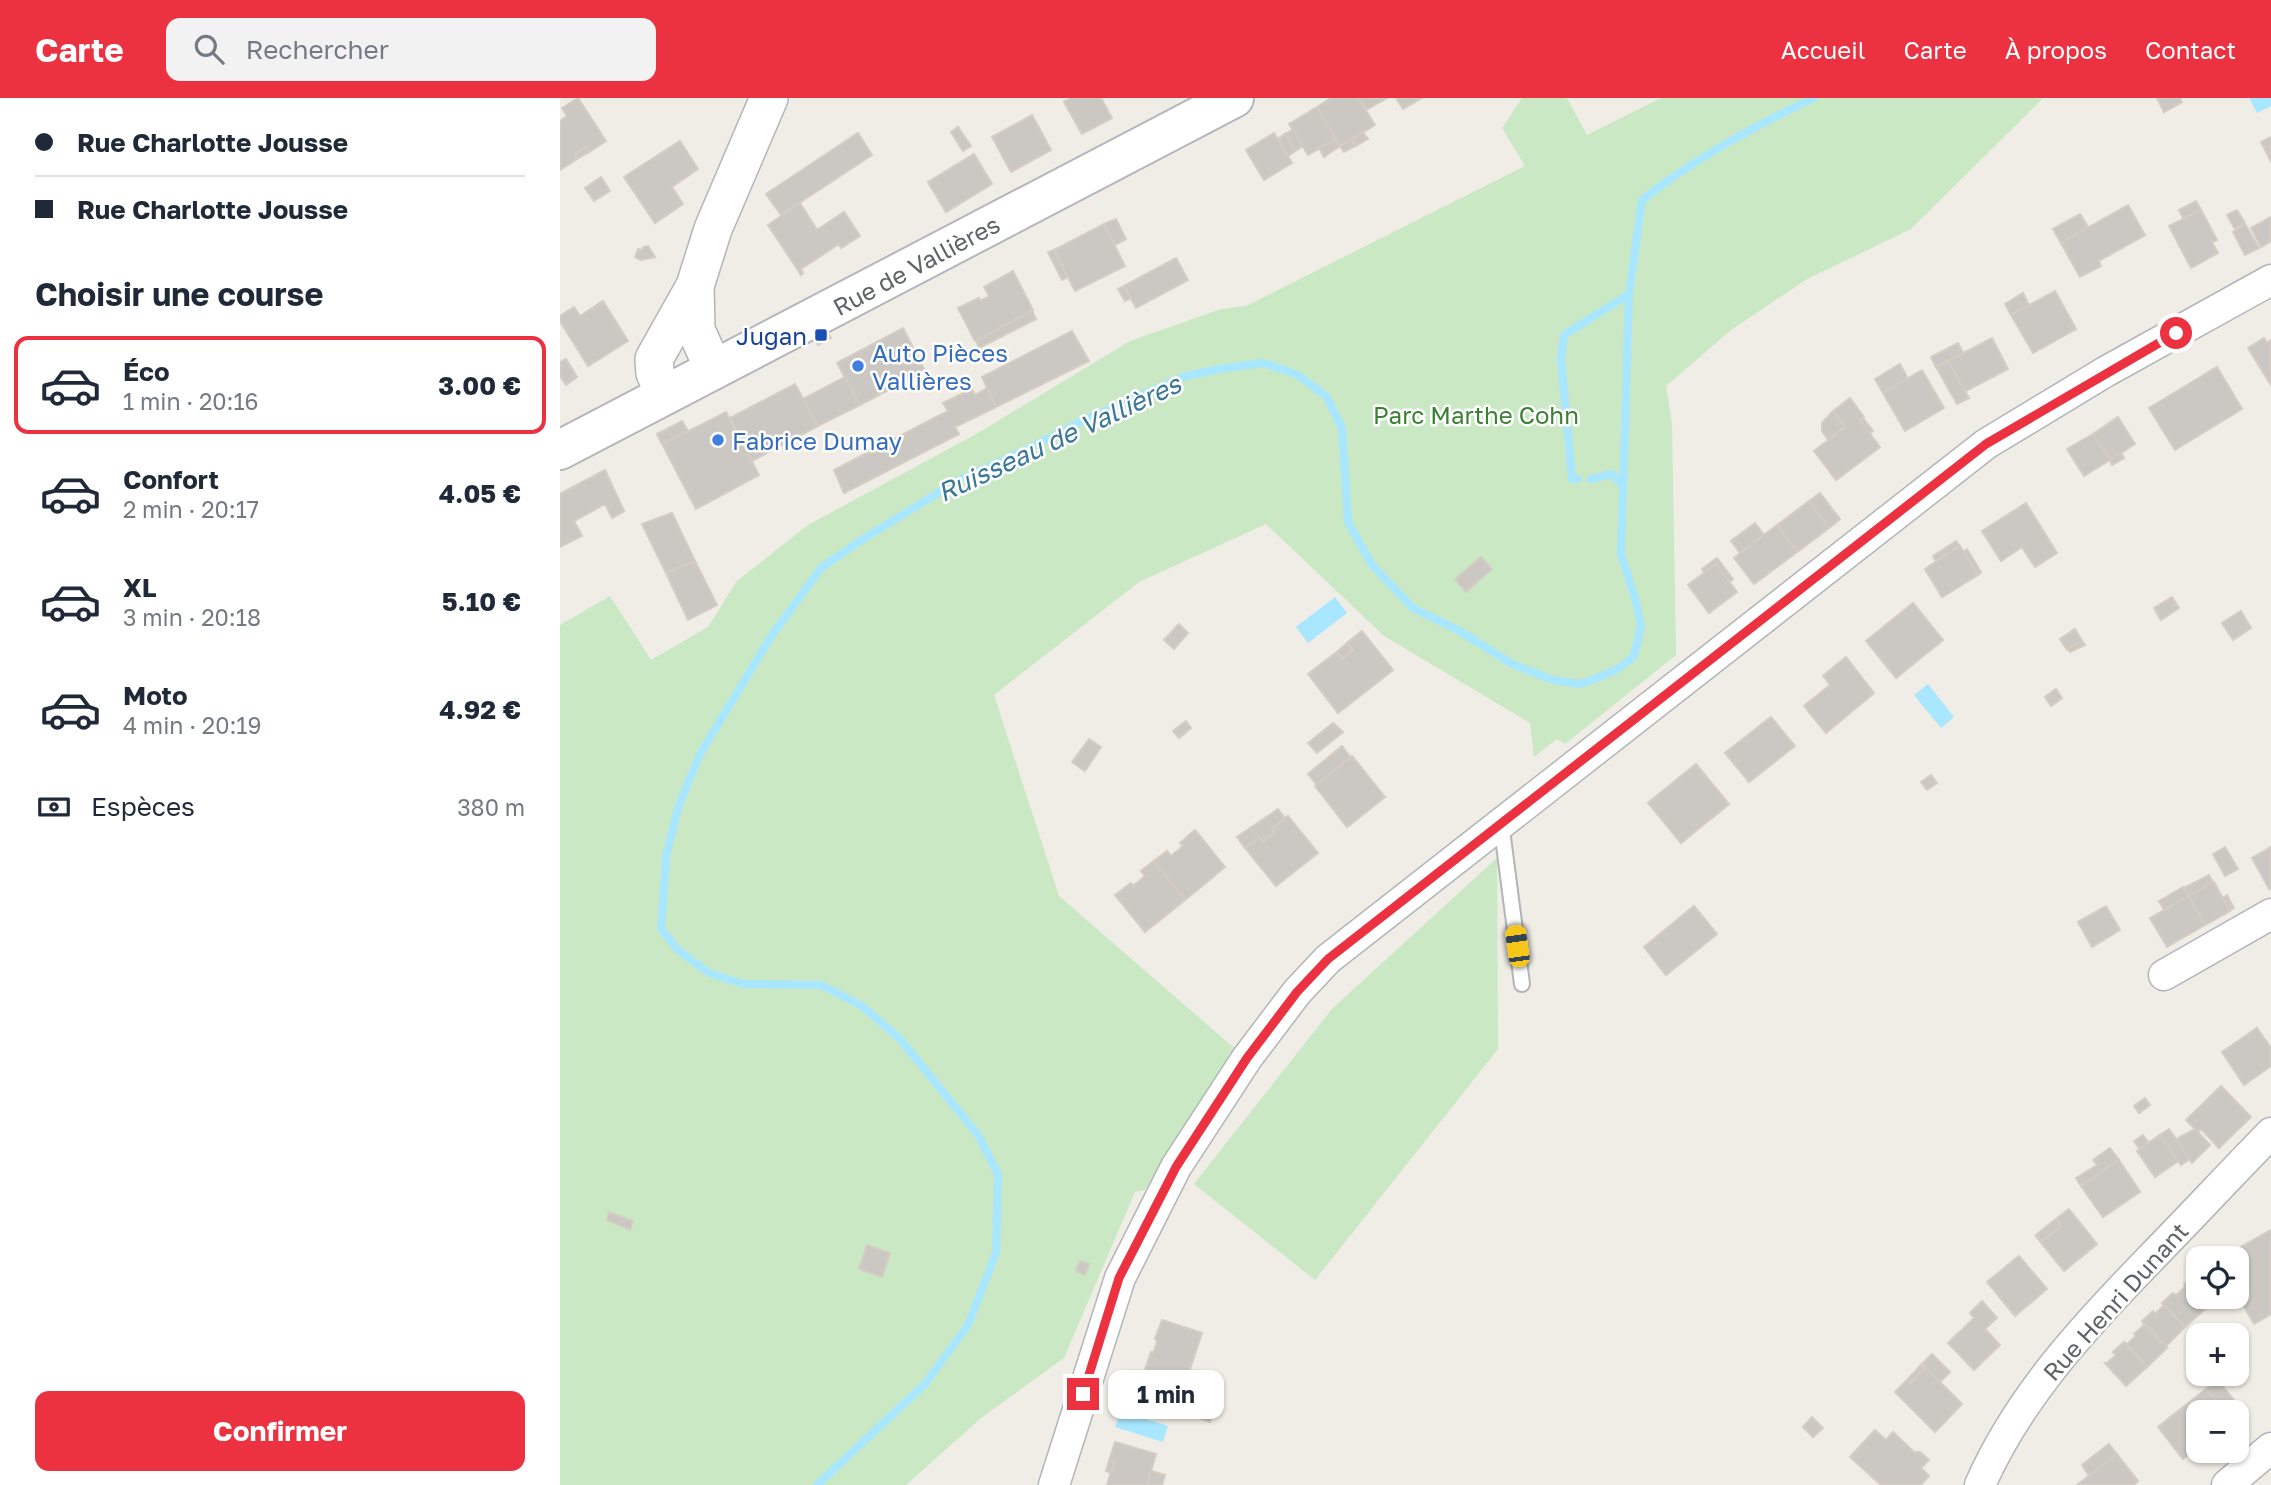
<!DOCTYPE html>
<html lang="fr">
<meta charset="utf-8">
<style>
body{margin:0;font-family:"Golos Text",sans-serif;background:#f2f2f3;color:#1f2937;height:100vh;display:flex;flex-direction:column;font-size:26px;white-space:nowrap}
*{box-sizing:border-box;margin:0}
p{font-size:23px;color:#747a83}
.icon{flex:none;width:38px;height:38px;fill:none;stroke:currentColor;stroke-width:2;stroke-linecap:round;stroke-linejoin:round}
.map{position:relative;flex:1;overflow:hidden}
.panel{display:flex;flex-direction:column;background:#fff;width:560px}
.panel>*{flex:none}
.hud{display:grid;align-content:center;height:154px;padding:0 35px;background:#fff}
.controls{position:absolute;left:1626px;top:1148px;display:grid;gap:14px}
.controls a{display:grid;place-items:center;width:63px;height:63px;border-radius:14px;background:#fff;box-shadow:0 2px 5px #0004;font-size:35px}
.end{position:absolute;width:32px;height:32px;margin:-16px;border:9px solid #ec3141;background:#fff;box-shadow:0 0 0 4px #fff}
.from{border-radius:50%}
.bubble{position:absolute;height:49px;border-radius:14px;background:#fff;box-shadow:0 2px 5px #0004;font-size:23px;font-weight:700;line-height:49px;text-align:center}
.car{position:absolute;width:21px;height:42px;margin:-21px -10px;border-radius:9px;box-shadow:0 0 5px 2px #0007;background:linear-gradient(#f5c518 24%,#345 0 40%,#f5c518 0 76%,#345 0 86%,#f5c518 0)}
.hud b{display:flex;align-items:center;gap:24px;height:66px;font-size:26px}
.hud b+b{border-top:2px solid #e0e1e3}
.hud i{width:18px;height:18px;background:#1f2937}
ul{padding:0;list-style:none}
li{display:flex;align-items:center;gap:21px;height:98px;margin:0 14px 10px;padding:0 21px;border:4px solid transparent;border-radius:14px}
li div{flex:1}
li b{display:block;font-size:26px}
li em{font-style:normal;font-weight:700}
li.selected{border-color:#ec3141}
li>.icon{width:63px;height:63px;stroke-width:1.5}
h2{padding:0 35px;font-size:32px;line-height:84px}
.pay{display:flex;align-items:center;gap:18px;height:77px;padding:0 35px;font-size:26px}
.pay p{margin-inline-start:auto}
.cta{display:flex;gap:14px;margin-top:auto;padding:14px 35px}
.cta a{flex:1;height:80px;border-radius:14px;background:#ec3141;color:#fff;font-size:28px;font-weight:700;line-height:80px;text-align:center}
header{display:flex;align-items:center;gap:42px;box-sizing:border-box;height:98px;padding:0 35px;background:#ec3141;color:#fff}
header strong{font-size:33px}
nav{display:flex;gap:38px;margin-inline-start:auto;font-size:24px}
.search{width:490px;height:63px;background:#f2f2f3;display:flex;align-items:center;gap:18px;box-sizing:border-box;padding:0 24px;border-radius:14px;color:#747a83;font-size:26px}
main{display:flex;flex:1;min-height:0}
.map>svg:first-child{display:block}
.green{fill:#c9e8c3}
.water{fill:#a8e7ff}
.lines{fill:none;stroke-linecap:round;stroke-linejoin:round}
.stream{stroke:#a8e7ff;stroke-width:8}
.building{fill:#cbc7c2;stroke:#d5cdc4;stroke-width:2}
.service-casing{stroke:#b2b5b9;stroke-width:18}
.minor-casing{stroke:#b2b5b9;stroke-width:33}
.tertiary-casing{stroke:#b2b5b9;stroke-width:40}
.secondary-casing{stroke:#b3b7bb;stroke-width:42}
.service{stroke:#fff;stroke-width:14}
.minor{stroke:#fff;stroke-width:30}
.tertiary{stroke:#fff;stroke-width:37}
.secondary{stroke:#fff;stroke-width:38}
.route{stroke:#ec3141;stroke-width:9}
.transit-dot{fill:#1a4fb4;stroke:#fff;stroke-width:2.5}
.shop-dot{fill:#3f7fe0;stroke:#fff;stroke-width:2.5}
.labels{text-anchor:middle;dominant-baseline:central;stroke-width:5;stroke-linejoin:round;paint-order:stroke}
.street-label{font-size:24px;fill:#5e6367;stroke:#fff}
.transit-label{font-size:24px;fill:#164399;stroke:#fff;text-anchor:end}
.shop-label{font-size:24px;fill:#366cbe;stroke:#fff;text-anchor:start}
.park-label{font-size:24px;fill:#3b8132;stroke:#fff}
.water-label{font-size:26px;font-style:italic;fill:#3a7799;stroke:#fff}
</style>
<header>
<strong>Carte</strong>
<div class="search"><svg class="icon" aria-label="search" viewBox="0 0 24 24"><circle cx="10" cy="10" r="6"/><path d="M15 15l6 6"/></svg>Rechercher</div>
<nav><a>Accueil</a><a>Carte</a><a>À propos</a><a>Contact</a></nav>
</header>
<main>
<section class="panel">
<div class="hud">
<b><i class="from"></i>Rue Charlotte Jousse</b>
<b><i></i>Rue Charlotte Jousse</b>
</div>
<h2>Choisir une course</h2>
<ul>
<li class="selected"><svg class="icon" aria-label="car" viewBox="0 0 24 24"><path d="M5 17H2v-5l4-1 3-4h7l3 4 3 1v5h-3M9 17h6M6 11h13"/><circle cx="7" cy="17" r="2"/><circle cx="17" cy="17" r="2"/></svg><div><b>Éco</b><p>1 min · 20:16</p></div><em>3.00 €</em></li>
<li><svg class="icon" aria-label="car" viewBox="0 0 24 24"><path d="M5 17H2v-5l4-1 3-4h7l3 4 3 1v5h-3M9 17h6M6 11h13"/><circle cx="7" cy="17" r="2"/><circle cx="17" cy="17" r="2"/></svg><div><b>Confort</b><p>2 min · 20:17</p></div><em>4.05 €</em></li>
<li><svg class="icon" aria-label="car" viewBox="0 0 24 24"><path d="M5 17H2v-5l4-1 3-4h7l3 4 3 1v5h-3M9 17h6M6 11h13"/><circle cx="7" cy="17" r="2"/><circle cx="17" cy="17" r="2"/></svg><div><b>XL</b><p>3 min · 20:18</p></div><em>5.10 €</em></li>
<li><svg class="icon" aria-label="car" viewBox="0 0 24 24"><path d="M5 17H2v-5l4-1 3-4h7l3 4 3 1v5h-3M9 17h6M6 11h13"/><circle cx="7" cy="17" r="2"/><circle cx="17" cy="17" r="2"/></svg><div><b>Moto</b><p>4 min · 20:19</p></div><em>4.92 €</em></li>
</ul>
<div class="pay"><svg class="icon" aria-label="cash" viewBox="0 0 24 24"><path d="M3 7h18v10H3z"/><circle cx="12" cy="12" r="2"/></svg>Espèces<p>380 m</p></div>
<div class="cta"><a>Confirmer</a></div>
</section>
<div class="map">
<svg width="1711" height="1387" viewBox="0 0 1711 1387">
<rect width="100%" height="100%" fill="#f0ece6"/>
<!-- green -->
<g class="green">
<path d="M962 0H1007L1027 37 1101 0H1483L1351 131 1247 181 1171 232 1106 288 1112 326 1116 557 1005 646 997 641 974 659 970 625 824 538 706 426 579 484 434 597 499 798 674 950 585 1092 575 1094 504 1260 421 1320 346 1387H0V527L50 498 91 562 148 529 177 483 248 427 418 335 570 243 661 211 686 208 965 68 942 30Z"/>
<path d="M937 760 938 951 755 1182 634 1086 772 911Z"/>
</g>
<!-- water -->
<g class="water">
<path d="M1689 0H1711V8L1697 15Z"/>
<path d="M775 499 787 515 748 545 736 529Z"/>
<path d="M1368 586 1394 619 1381 630 1354 597Z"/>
<path d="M561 1313 608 1328 603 1344 555 1329Z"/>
</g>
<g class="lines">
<!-- stream -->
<g class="stream">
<path d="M1018 381H1012L1001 261 1004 237 1069 196"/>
<path d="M1031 381 1052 376 1063 388"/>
<path d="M257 1387 365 1286 408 1227 436 1155 438 1076 418 1037 340 941 302 908 261 887 183 886 149 875 118 852 101 831 106 758 119 707 140 656 212 537 261 470 297 445 397 383 468 351 518 325 623 279 659 271 703 265 736 276 766 298 782 330 788 424 812 467 853 510 898 532 952 566 993 582 1019 586 1032 582 1058 571 1074 558 1081 528 1076 504 1061 456 1069 196 1082 102C1134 61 1194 28 1254 0"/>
</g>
</g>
<!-- building -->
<g class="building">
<path d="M18 0 46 43 29 54 26 49 15 56 17 61 0 72V23L7 18 2 10Z"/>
<path d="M511 0H541L552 20 522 36 504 4Z"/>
<path d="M771 0H798L815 27 780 48 757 9Z"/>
<path d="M798 0H827L806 12Z"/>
<path d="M836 0H862L843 11Z"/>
<path d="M1597 0H1620L1622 4 1604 14Z"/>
<path d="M757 9 776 41 748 57 729 26Z"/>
<path d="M472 17 491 52 451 74 432 39Z"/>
<path d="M398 29 411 48 403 53 391 34Z"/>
<path d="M733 32 743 48 735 53 725 36Z"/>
<path d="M803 34 808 41 796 48 792 41Z"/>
<path d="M298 35 312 57 221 117 206 96Z"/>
<path d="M714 35 732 65 704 82 686 52Z"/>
<path d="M725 36 735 53 728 58 718 41Z"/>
<path d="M1711 39V64L1701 44Z"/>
<path d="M776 41 780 48 764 59 759 50Z"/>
<path d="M792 41 795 48 784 54 780 48Z"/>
<path d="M120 43 138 71 112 89 123 106 95 125 64 79Z"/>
<path d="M26 49 29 54 17 61 15 56Z"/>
<path d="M414 56 432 86 386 114 368 84Z"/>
<path d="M41 79 50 93 34 103 25 90Z"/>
<path d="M1636 103 1641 112 1623 120 1619 112Z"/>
<path d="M240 105 257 132 284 114 300 138 281 150 279 146 241 171 243 175 241 177 208 127Z"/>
<path d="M1568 107 1585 137 1539 163 1541 168 1520 179 1501 145Z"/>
<path d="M1641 112 1657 142 1652 144 1658 155 1631 170 1609 128Z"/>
<path d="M1677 112 1685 125 1675 131 1667 117Z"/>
<path d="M1520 116 1528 129 1501 145 1493 131Z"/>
<path d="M1711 119V143L1701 149 1691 130Z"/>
<path d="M556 121 566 141 555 147 544 126Z"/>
<path d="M544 126 565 168 515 193 494 152Z"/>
<path d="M1685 126 1699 150 1685 157 1673 134Z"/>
<path d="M88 148 95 159 81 162 75 159 78 151 82 152 83 149Z"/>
<path d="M494 152 508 179 502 182 488 154Z"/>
<path d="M616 160 628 182 576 210 564 188Z"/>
<path d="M453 173 473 212 415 243 398 210 419 200 420 203 429 198 424 189Z"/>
<path d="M564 188 571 200 565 203 558 191Z"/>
<path d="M1495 193 1516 231 1473 255 1451 217Z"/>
<path d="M1463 195 1469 207 1451 217 1445 206Z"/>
<path d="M43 203 68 243 28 268 0 223V218L14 209 20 218Z"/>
<path d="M472 213 476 221 419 250 416 242Z"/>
<path d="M343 230 365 273 300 307 277 265Z"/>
<path d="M512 233 529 263 436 309 422 279Z"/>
<path d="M269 237 271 240 258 247 256 243Z"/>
<path d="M1432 240 1448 271 1404 294 1388 263Z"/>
<path d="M1704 240 1707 245 1711 242V287L1688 250Z"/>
<path d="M1398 245 1403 255 1376 269 1371 259Z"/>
<path d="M6 261 17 279 6 287 0 278V264Z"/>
<path d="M1388 263 1409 300 1397 306 1376 269Z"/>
<path d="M1340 266 1348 281 1323 295 1315 281Z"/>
<path d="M1657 269 1682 311 1615 352 1589 310Z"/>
<path d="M1362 272 1384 310 1345 333 1323 295Z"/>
<path d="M285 279 300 307 258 328 243 301Z"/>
<path d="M235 286 258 328 192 363 170 320Z"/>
<path d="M427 290 436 309 395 329 399 336 284 395 274 372 388 313 383 305 412 291 415 297Z"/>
<path d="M1290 300 1304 319 1300 322 1320 349 1276 382 1254 353 1285 329 1273 313Z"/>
<path d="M1273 313 1285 329 1268 342 1262 333V325Z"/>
<path d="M166 314 199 377 136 411 97 336 112 329 117 339Z"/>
<path d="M1558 319 1575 346 1550 362 1533 336Z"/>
<path d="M1303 320 1313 333 1310 335 1300 322Z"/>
<path d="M122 323 128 333 102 346 97 336Z"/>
<path d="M1533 336 1550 362 1524 378 1507 351Z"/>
<path d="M1561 354 1564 360 1552 367 1550 362Z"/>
<path d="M45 372 64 413 52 420 45 406 14 423 22 438 0 449V396Z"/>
<path d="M1260 395 1280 421 1269 430 1249 403Z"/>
<path d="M1249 403 1269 430 1237 454 1217 427Z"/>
<path d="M1466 405 1497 455 1475 469 1462 449 1441 463 1422 433Z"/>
<path d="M112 415 135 463 106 475 82 426Z"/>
<path d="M1195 425 1204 437 1180 455 1171 443Z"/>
<path d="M1217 427 1237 454 1194 486 1174 460Z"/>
<path d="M1396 443 1400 448 1376 463 1373 458Z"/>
<path d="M1400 448 1418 477 1382 499 1365 471Z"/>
<path d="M1407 451 1421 474 1418 477 1404 454Z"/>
<path d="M921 459 932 471 906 494 895 481Z"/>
<path d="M1157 460 1173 481 1169 484 1156 466 1145 475 1142 471Z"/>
<path d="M135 463 157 507 128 522 106 475Z"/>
<path d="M1156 466 1177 494 1149 515 1128 487Z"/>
<path d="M1612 499 1619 510 1601 522 1594 510Z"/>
<path d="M1353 505 1383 542 1336 580 1306 543Z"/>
<path d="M1681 513 1691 530 1673 542 1662 525Z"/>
<path d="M619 526 628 535 614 551 604 542Z"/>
<path d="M1515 531 1522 543 1507 552 1500 541Z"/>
<path d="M802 533 833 572 778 615 748 576 777 554 782 561 793 552 787 545Z"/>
<path d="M1522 543 1525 547 1510 554 1508 551Z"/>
<path d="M787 545 793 552 782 561 777 554Z"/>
<path d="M1286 559 1314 595 1266 635 1244 608 1270 587 1263 578Z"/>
<path d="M1496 591 1502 600 1491 608 1485 599Z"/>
<path d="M1211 619 1235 648 1189 684 1165 655Z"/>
<path d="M626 623 631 630 619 640 613 633Z"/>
<path d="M773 625 783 634 757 655 748 645Z"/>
<path d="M529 641 541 649 525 673 512 664Z"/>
<path d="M782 648 791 660 757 687 748 676Z"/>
<path d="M792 658 825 699 787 729 755 688Z"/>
<path d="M1136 666 1169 706 1121 745 1088 705Z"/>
<path d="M1371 677 1377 685 1367 692 1361 684Z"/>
<path d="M718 711 725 720 712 731 715 734 703 744 699 739 685 750 677 739Z"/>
<path d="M728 718 758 755 716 788 685 750 699 739 703 744 715 734 712 731Z"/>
<path d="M635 732 665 769 625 802 594 763 607 753 611 758 623 748 620 745Z"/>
<path d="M1665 749 1678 771 1665 778 1653 756Z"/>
<path d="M1711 749V790L1709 791 1692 760Z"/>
<path d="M594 763 625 802 585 834 555 797 571 785 573 788 585 778 581 773Z"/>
<path d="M1649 777 1653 784 1629 798 1624 790Z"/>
<path d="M1654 784 1670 813 1645 827 1629 798Z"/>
<path d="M1623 789 1629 798 1604 812 1599 803Z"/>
<path d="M1667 797 1674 810 1670 812 1663 800Z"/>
<path d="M1629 798 1645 827 1607 849 1590 820Z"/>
<path d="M1134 808 1157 836 1106 877 1084 849Z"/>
<path d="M1546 808 1560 832 1532 849 1518 824Z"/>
<path d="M1697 930 1711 950V968L1684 987 1662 954Z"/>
<path d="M1661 988 1691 1019 1659 1050 1641 1031 1638 1034 1626 1022Z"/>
<path d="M1585 1000 1590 1007 1579 1015 1574 1008Z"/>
<path d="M1609 1031 1630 1061 1621 1067 1600 1037Z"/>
<path d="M1635 1031 1650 1047 1632 1065 1616 1041Z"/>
<path d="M1583 1037 1589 1045 1580 1052 1574 1043Z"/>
<path d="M1600 1037 1618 1063 1595 1079 1577 1053Z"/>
<path d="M1550 1050 1559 1062 1521 1088 1516 1080 1537 1067 1533 1062Z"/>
<path d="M1559 1062 1580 1094 1543 1119 1521 1088Z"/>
<path d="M1509 1111 1537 1146 1504 1173 1475 1137 1482 1143 1501 1128 1496 1121Z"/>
<path d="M49 1114 73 1123 70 1132 47 1122Z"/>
<path d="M1496 1121 1501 1128 1482 1143 1477 1136Z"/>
<path d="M1711 1132V1216L1694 1226 1676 1195V1160H1661Z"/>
<path d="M307 1147 330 1155 322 1179 299 1171Z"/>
<path d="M1459 1158 1487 1191 1455 1218 1427 1184Z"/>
<path d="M520 1163 529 1166 525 1177 516 1173Z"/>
<path d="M1624 1185 1646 1210 1625 1229 1602 1205 1613 1195 1616 1197 1625 1189Z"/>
<path d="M1422 1203 1437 1220 1425 1231 1440 1247 1414 1272 1388 1245 1414 1220 1410 1215Z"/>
<path d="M1602 1205 1625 1229 1606 1248 1607 1250 1582 1223 1593 1213 1595 1216 1604 1207Z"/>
<path d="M602 1222 642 1235 619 1304 579 1290 591 1254 593 1255 596 1247 597 1242 595 1241Z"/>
<path d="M1582 1223 1607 1250 1587 1269 1564 1244 1567 1246 1576 1238 1574 1236 1584 1227Z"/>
<path d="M1564 1244 1587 1269 1566 1288 1544 1264 1546 1266 1556 1257 1553 1254Z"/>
<path d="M1372 1256 1390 1274 1380 1284 1362 1266Z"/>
<path d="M1362 1266 1402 1306 1375 1334 1335 1294 1347 1282 1350 1285 1364 1271 1360 1268Z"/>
<path d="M1360 1268 1364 1271 1350 1285 1347 1282Z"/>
<path d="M1658 1282 1677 1306 1667 1314 1646 1291Z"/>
<path d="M1646 1291 1665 1314H1638V1349L1623 1361 1598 1329Z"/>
<path d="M637 1309 653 1315 650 1324 633 1318Z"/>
<path d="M1252 1319 1263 1330 1253 1339 1243 1329Z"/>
<path d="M1315 1332 1326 1342 1333 1334 1354 1354H1360L1369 1362 1361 1370 1369 1378 1361 1387H1321L1290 1359Z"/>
<path d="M555 1344 596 1356 587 1387H547L554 1364 549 1363Z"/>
<path d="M1549 1346 1557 1356 1529 1378 1522 1367Z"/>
<path d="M1557 1356 1578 1383 1574 1387H1517Z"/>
<path d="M549 1363 554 1364 551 1375 546 1373Z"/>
<path d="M591 1373 605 1377 602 1387H587Z"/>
</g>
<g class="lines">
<!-- service casing -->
<g class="service-casing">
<path id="service" d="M941 724 962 886"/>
</g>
<!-- minor casing -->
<g class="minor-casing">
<g id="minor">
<path d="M1604 877 1711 816"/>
<path d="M494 1387 560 1180 616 1069 687 960 737 894 768 861 1426 346 1545 274 1711 182"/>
<path d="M1420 1387C1458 1300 1523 1230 1589 1162 1630 1120 1670 1077 1711 1035"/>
<path d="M1667 1387 1711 1350"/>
</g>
</g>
<!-- tertiary casing -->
<g class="tertiary-casing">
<g id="tertiary">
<path d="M135 188 136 232 154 272"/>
<path d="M105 297 95 275 94 261 135 188 153 131 209 0"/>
</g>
</g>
<!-- secondary casing -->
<g class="secondary-casing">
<path id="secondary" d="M0 352 674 0"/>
</g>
<!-- service -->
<use href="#service" class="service"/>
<!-- minor -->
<use href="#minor" class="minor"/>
<!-- tertiary -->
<use href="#tertiary" class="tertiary"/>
<!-- secondary -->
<use href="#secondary" class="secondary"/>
</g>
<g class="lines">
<!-- route -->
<path class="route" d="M523 1296 559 1180 616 1069 687 960 737 894 768 861 1426 346 1616 235"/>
</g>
<!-- markers -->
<rect class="transit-dot" x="254" y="230" width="14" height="14" rx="3.5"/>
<g class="shop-dot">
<circle cx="298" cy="268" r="7"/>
<circle cx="158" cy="342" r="7"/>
</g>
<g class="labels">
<!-- street labels -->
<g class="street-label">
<text transform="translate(356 167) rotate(-28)">Rue de Vallières</text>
<text transform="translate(1555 1203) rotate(-48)">Rue Henri Dunant</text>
</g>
<!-- transit labels -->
<g class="transit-label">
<text x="247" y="237">Jugan</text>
</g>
<!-- shop labels -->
<g class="shop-label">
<text x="312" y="254">Auto Pièces<tspan x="312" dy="28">Vallières</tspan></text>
<text x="172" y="342">Fabrice Dumay</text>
</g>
<!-- park labels -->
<g class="park-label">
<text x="916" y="316">Parc Marthe Cohn</text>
</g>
<!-- water labels -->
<g class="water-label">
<text transform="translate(499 340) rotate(-25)">Ruisseau de Vallières</text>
</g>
</g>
</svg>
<div class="controls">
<a><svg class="icon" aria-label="locate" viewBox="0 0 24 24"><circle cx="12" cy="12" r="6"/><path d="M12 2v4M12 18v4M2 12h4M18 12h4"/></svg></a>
<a>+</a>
<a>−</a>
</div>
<i class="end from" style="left:1616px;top:235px"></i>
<i class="end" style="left:523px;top:1296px"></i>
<div class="bubble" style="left:548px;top:1272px;width:116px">1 min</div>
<i class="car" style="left:957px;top:848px;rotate:352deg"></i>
</div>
</main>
